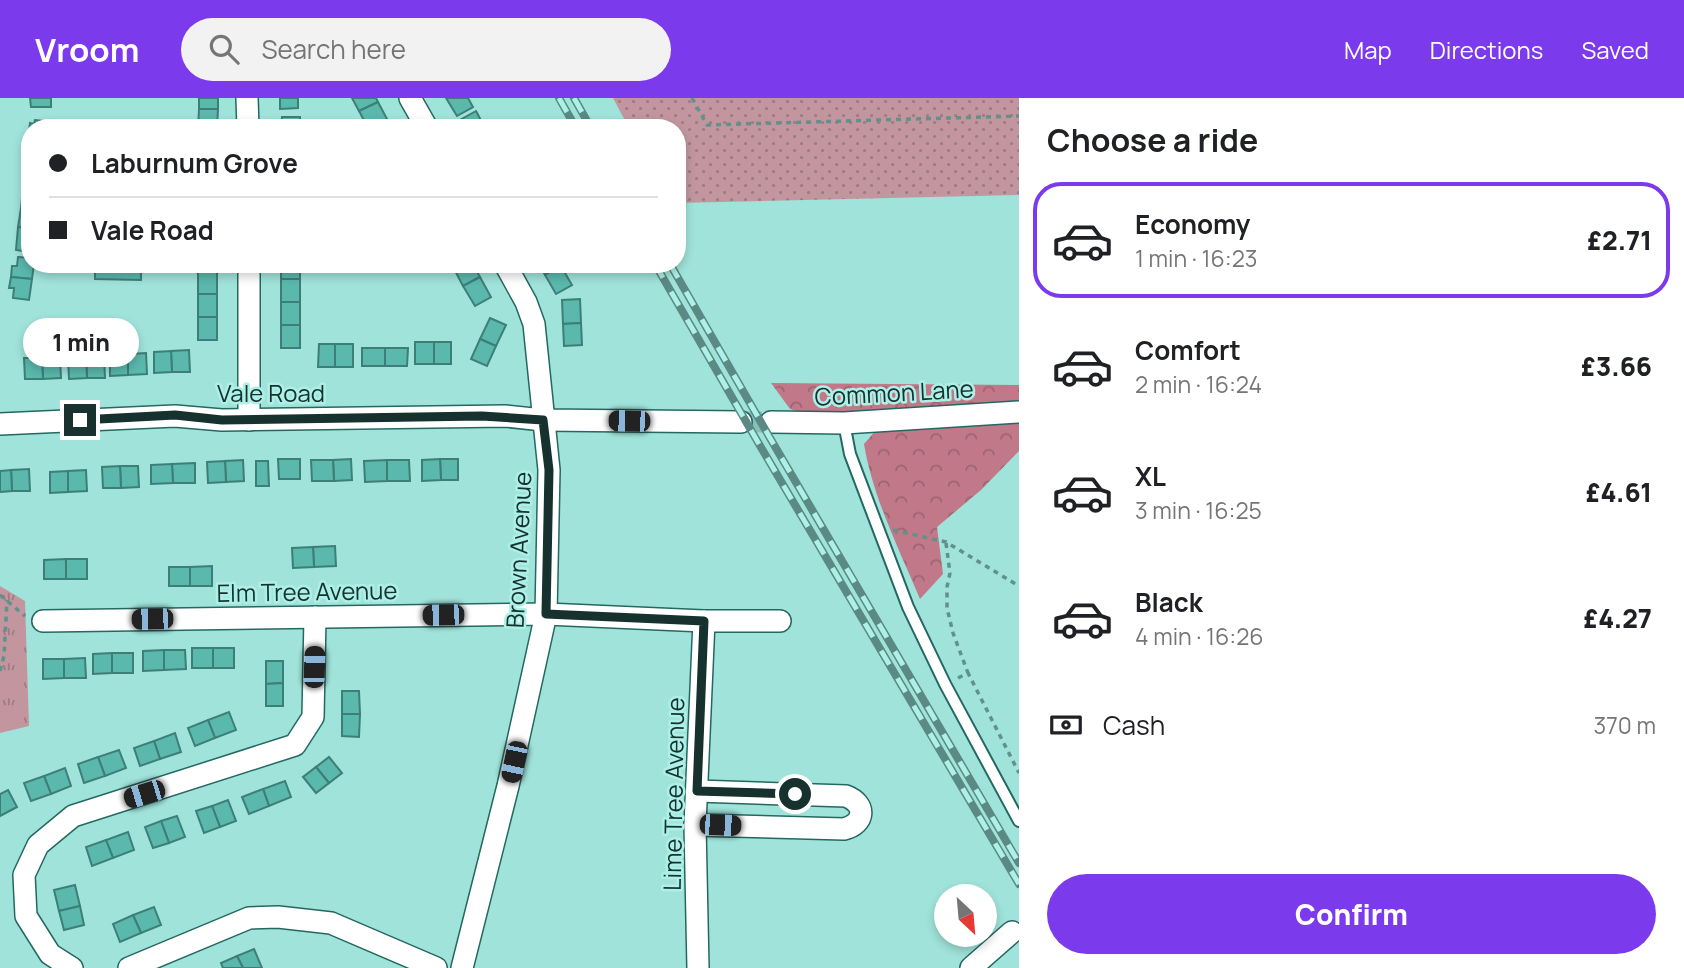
<!DOCTYPE html>
<meta charset="utf-8">
<style>
body{margin:0;font-family:Manrope,sans-serif;background:#f2f2f2;color:#202124;height:100vh;display:flex;flex-direction:column;font-size:26px;white-space:nowrap}
*{box-sizing:border-box;margin:0}
p{font-size:23px;color:#757577}
.icon{flex:none;width:38px;height:38px;fill:none;stroke:currentColor;stroke-width:2;stroke-linecap:round;stroke-linejoin:round}
.map{position:relative;flex:1;overflow:hidden}
.details{display:flex;flex-direction:column;background:#fff;width:665px}
.details>*{flex:none}
.hud{position:absolute;left:21px;top:21px;width:665px;height:154px;border-radius:28px;box-shadow:0 4px 10px #0003;display:grid;align-content:center;height:154px;padding:0 28px;background:#fff}
.needle{width:46px;rotate:154deg}
.tools{position:absolute;left:934px;top:786px;display:grid;gap:14px}
.tools a{display:grid;place-items:center;width:63px;height:63px;border-radius:50%;background:#fff;box-shadow:0 4px 10px #0003;font-size:35px}
.end{position:absolute;width:32px;height:32px;margin:-16px;border:9px solid #16312e;background:#fff;box-shadow:0 0 0 4px #fff}
.from{border-radius:50%}
.bubble{position:absolute;height:49px;border-radius:24px;background:#fff;box-shadow:0 4px 10px #0003;font-size:23px;font-weight:800;line-height:49px;text-align:center}
.car{position:absolute;width:21px;height:42px;margin:-21px -10px;border-radius:9px;box-shadow:0 0 5px 2px #0007;background:linear-gradient(#222 24%,#8ab4d8 0 40%,#222 0 76%,#8ab4d8 0 86%,#222 0)}
.hud b{display:flex;align-items:center;gap:24px;height:66px;font-size:26px}
.hud b+b{border-top:2px solid #e0e0e0}
.hud i{width:18px;height:18px;background:#202124}
ul{padding:0;list-style:none}
li{display:flex;align-items:center;gap:21px;height:116px;margin:0 14px 10px;padding:0 14px;border:4px solid transparent;border-radius:28px}
li div{flex:1}
li b{display:block;font-size:26px}
li em{font-style:normal;font-weight:800}
li.active{border-color:#7c3aed}
li>.icon{width:63px;height:63px;stroke-width:1.5}
h2{padding:0 28px;font-size:32px;line-height:84px}
.pay{display:flex;align-items:center;gap:18px;height:77px;padding:0 28px;font-size:26px}
.pay p{margin-inline-start:auto}
.action{display:flex;gap:14px;margin-top:auto;padding:14px 28px}
.action a{flex:1;height:80px;border-radius:42px;background:#7c3aed;color:#fff;font-size:28px;font-weight:800;line-height:80px;text-align:center}
header{display:flex;align-items:center;gap:42px;box-sizing:border-box;height:98px;padding:0 35px;background:#7c3aed;color:#fff}
header strong{font-size:33px}
nav{display:flex;gap:38px;margin-inline-start:auto;font-size:24px}
.search{width:490px;height:63px;background:#f2f2f2;display:flex;align-items:center;gap:18px;box-sizing:border-box;padding:0 24px;border-radius:38px;color:#757577;font-size:26px}
main{display:flex;flex:1;min-height:0}
.map>svg:first-child{display:block}
.grass{fill:url(#grass-dots)}
.forest{fill:url(#forest-crowns)}
.park{fill:url(#park-tufts)}
.building{fill:#5ab8ad;stroke:#3d7f77;stroke-width:2}
.lines{fill:none;stroke-linecap:round;stroke-linejoin:round}
.street-tunnel{stroke:#84bfb8;stroke-width:21;stroke-dasharray:21 10;stroke-linecap:butt}
.lane-casing{stroke:#246861;stroke-width:14}
.street-casing{stroke:#246861;stroke-width:24}
.path{stroke:#60918b;stroke-width:3.5;stroke-dasharray:5 5;stroke-linecap:butt}
.lane{stroke:#fff;stroke-width:10}
.street{stroke:#fff;stroke-width:21}
.rail-casing{stroke:#5b8983;stroke-width:8}
.rail{stroke:#adf0e7;stroke-width:5;stroke-dasharray:16;stroke-linecap:butt}
.route{stroke:#16312e;stroke-width:9}
.labels{text-anchor:middle;dominant-baseline:central;stroke-width:5;stroke-linejoin:round;paint-order:stroke}
.street-label{font-size:24px;fill:#16312e;stroke:#adf0e7}
</style>
<header>
<strong>Vroom</strong>
<div class="search"><svg class="icon" aria-label="search" viewBox="0 0 24 24"><circle cx="10" cy="10" r="6"/><path d="M15 15l6 6"/></svg>Search here</div>
<nav><a>Map</a><a>Directions</a><a>Saved</a></nav>
</header>
<main>
<div class="map">
<svg width="1019" height="870" viewBox="0 0 1019 870">
<defs>
<pattern id="grass-dots" width="8" height="8" patternUnits="userSpaceOnUse" patternTransform="scale(1.75)"><rect width="8" height="8" fill="#c3969f"/><path d="M2 2h.1M6 6h.1" fill="none" stroke="#9d7b82" stroke-width="1.8" stroke-linecap="round"/></pattern>
<pattern id="forest-crowns" width="20" height="18" patternUnits="userSpaceOnUse" patternTransform="scale(1.75)"><rect width="20" height="18" fill="#c17989"/><path d="M2 6a3 3 0 1 1 6 0M12 15a3 3 0 1 1 6 0" fill="none" stroke="#9c6470"/></pattern>
<pattern id="park-tufts" width="24" height="20" patternUnits="userSpaceOnUse" patternTransform="scale(1.75)"><rect width="24" height="20" fill="#c3969f"/><path d="M3 7l-1-3M5 7V3M7 7l1-3M15 17l-1-3M17 17v-4M19 17l1-3" fill="none" stroke="#9d7b82"/></pattern>
</defs>
<rect width="100%" height="100%" fill="#a0e3da"/>
<!-- grass -->
<path class="grass" d="M613 0H1019V97L677 105V30H629Z"/>
<!-- forest -->
<g class="forest">
<path d="M771 285 1019 287V309L806 316 790 311Z"/>
<path d="M1019 324V353L981 392 937 429 943 476 920 501C899 451 873 400 864 346L877 331Z"/>
</g>
<!-- park -->
<path class="park" d="M0 488 25 503 29 628 0 635Z"/>
<!-- building -->
<g class="building">
<path d="M30 0H51V9H31Z"/>
<rect x="199" y="0" width="19" height="11"/>
<path d="M280 0H298V10L280 11Z"/>
<path d="M352 0H376L378 4 359 13Z"/>
<path d="M446 0H468L473 9 457 18Z"/>
<path d="M378 4 387 21 371 30H368L359 13Z"/>
<path d="M199 11H218L217 30H198Z"/>
<path d="M476 13 485 30H464L460 22Z"/>
<path d="M282 19H300V30H281Z"/>
<path d="M35 22 51 24V30H30V41L28 40 30 25 34 26Z"/>
<path d="M26 68H30V91L23 90Z"/>
<path d="M23 90 30 91V111L21 110Z"/>
<path d="M21 110 30 111V130L18 129Z"/>
<path d="M18 129 30 130V154L16 152Z"/>
<path d="M18 159 30 160V166H34L32 181 11 179 12 168H17Z"/>
<path d="M95 166H141V182L95 181Z"/>
<rect x="198" y="166" width="19" height="6"/>
<rect x="281" y="166" width="19" height="15"/>
<path d="M459 166H473L480 179 463 188 453 169Z"/>
<path d="M539 166H560L561 168 545 177Z"/>
<path d="M561 168 572 187 556 196 545 177Z"/>
<rect x="198" y="172" width="19" height="24"/>
<path d="M11 179 32 181 29 202 13 200 14 190H9Z"/>
<path d="M480 179 491 199 475 208 463 188Z"/>
<rect x="281" y="181" width="19" height="23"/>
<rect x="198" y="196" width="19" height="23"/>
<path d="M580 201 581 225 563 226 562 202Z"/>
<rect x="281" y="204" width="19" height="23"/>
<rect x="198" y="219" width="19" height="23"/>
<path d="M490 220 506 227 496 248 480 241Z"/>
<path d="M581 225 582 247 564 248 563 226Z"/>
<rect x="281" y="227" width="19" height="23"/>
<path d="M480 241 496 248 487 268 471 261Z"/>
<rect x="415" y="244" width="19" height="22"/>
<rect x="434" y="244" width="17" height="22"/>
<path d="M319 246H335V269H318Z"/>
<rect x="335" y="246" width="18" height="23"/>
<rect x="362" y="250" width="23" height="18"/>
<path d="M385 250H408L407 268H385Z"/>
<path d="M189 252 190 274H172L171 253Z"/>
<path d="M171 253 172 274 154 275V254Z"/>
<path d="M146 255 147 276 128 277V256Z"/>
<path d="M128 256V277L110 278V257Z"/>
<path d="M104 258 105 280H87L86 259Z"/>
<path d="M60 259 61 280 43 281 42 260Z"/>
<path d="M86 259 87 280 69 281 68 260Z"/>
<path d="M24 260H42L43 281H25Z"/>
<path d="M278 361H300V381H279Z"/>
<path d="M351 361 352 382 334 383 333 362Z"/>
<path d="M440 361H458V382H441Z"/>
<path d="M440 361 441 382 422 383V362Z"/>
<path d="M243 362 244 383 226 384 225 363Z"/>
<path d="M311 362H333L334 383H312Z"/>
<path d="M387 362V383L365 384 364 363Z"/>
<path d="M387 362H409L410 383H387Z"/>
<path d="M225 363 226 384 208 385 207 364Z"/>
<path d="M256 363H268L269 388H256Z"/>
<path d="M195 365V385H173L172 366Z"/>
<path d="M172 366 173 385 151 386V367Z"/>
<path d="M120 368H138L139 389 121 390Z"/>
<path d="M120 368 121 390H103L102 369Z"/>
<path d="M29 371 30 393H12L11 372Z"/>
<path d="M11 372 12 393 0 394V373Z"/>
<path d="M86 372 87 393 68 394V373Z"/>
<path d="M68 373V394L50 395V374Z"/>
<path d="M335 448 336 468 314 469 313 449Z"/>
<path d="M313 449 314 469 293 470 292 450Z"/>
<path d="M66 461V481H44V462Z"/>
<rect x="66" y="461" width="21" height="20"/>
<path d="M212 468V488H190V469Z"/>
<rect x="169" y="469" width="21" height="19"/>
<rect x="192" y="550" width="21" height="20"/>
<rect x="213" y="550" width="21" height="20"/>
<path d="M164 552V572L143 573V553Z"/>
<path d="M164 552H185L186 571 164 572Z"/>
<path d="M112 555V575L93 576V556Z"/>
<rect x="112" y="555" width="21" height="20"/>
<path d="M85 560 86 580H64V561Z"/>
<path d="M43 561H64V580L43 581Z"/>
<path d="M266 563H283V585L266 586Z"/>
<path d="M283 585V608H266V586Z"/>
<path d="M342 593H359L360 616H342Z"/>
<path d="M229 614 236 632 215 640 208 622Z"/>
<path d="M342 616H360L359 639 342 638Z"/>
<path d="M208 622 215 640 195 648 188 630Z"/>
<path d="M175 635 181 654 160 661 154 643Z"/>
<path d="M154 643 160 661 140 668 134 650Z"/>
<path d="M119 652 126 670 105 678 98 659Z"/>
<path d="M98 659 105 678 84 685 78 666Z"/>
<path d="M329 659 342 675 329 685 316 669Z"/>
<path d="M316 669 329 685 316 695 303 679Z"/>
<path d="M65 670 71 688 51 696 44 678Z"/>
<path d="M44 678 51 696 31 703 24 685Z"/>
<path d="M285 683 291 699 269 708 263 691Z"/>
<path d="M263 691 269 708 249 716 242 699Z"/>
<path d="M8 692 17 709 0 718V696Z"/>
<path d="M228 702 236 723 220 729 212 708Z"/>
<path d="M212 708 220 729 204 735 196 713Z"/>
<path d="M177 718 185 739 169 745 161 723Z"/>
<path d="M161 723 169 745 153 750 145 729Z"/>
<path d="M128 734 134 752 113 760 106 742Z"/>
<path d="M106 742 113 760 92 768 86 749Z"/>
<path d="M75 787 80 808 59 813 54 792Z"/>
<path d="M80 808 84 827 64 832 59 813Z"/>
<path d="M154 809 161 827 141 835 133 817Z"/>
<path d="M133 817 141 835 120 844 113 826Z"/>
<path d="M254 851 262 870H243L237 858Z"/>
<path d="M237 858 243 870H223L221 865Z"/>
</g>
<g class="lines">
<!-- street-tunnel -->
<path class="street-tunnel" d="M741 324H771"/>
<!-- lane casing -->
<g class="lane-casing">
<path id="lane" d="M844 325 850 356 908 509 945 586 1019 723"/>
</g>
<!-- street casing -->
<g class="street-casing">
<g id="street">
<path d="M247 0 248 30"/>
<path d="M410 0 427 30"/>
<path d="M249 166V322"/>
<path d="M771 324 844 325 1019 314"/>
<path d="M0 326 175 318 222 322 505 318 543 322 741 324"/>
<path d="M43 523 546 516 704 523H780"/>
<path d="M695 727 844 731C865 726 867 706 846 698L697 693"/>
<path d="M72 870 50 856 26 818 24 777 38 747 73 718 295 647 313 619 315 519"/>
<path d="M129 870 249 820 278 819 331 825 436 870"/>
<path d="M462 870 508 688 546 516 549 372 534 226 526 204 505 166"/>
<path d="M698 870 695 727 704 523"/>
<path d="M971 870 1012 834"/>
</g>
</g>
<!-- path -->
<g class="path">
<path d="M692 0 707 27 1019 18"/>
<path d="M893 432 946 444 1019 488"/>
<path d="M946 445 950 475 947 489V510L953 535 968 575"/>
<path d="M0 497 25 518"/>
<path d="M0 573 4 558 7 502"/>
<path d="M958 580 968 575 1019 675"/>
</g>
<!-- lane -->
<use href="#lane" class="lane"/>
<!-- street -->
<use href="#street" class="street"/>
<!-- rail casing -->
<g class="rail-casing">
<g id="rail">
<path d="M559 0 576 30"/>
<path d="M574 0 591 30"/>
<path d="M655 166 759 346 1019 786"/>
<path d="M670 166 770 340 1019 765"/>
</g>
</g>
<!-- rail -->
<use href="#rail" class="rail"/>
</g>
<g class="lines">
<!-- route -->
<path class="route" d="M80 322 175 317 222 322 482 318 543 322 549 372 546 516 704 523 697 693 795 696"/>
</g>
<g class="labels">
<!-- street labels -->
<g class="street-label">
<text x="271" y="294">Vale Road</text>
<text transform="translate(894 294) rotate(-3)">Common Lane</text>
<text transform="translate(518 452) rotate(-87)">Brown Avenue</text>
<text transform="translate(307 493) rotate(-1)">Elm Tree Avenue</text>
<text transform="translate(673 696) rotate(-89)">Lime Tree Avenue</text>
</g>
</g>
</svg>
<div class="tools">
<a><svg class="needle" viewBox="-14 -14 28 28"><path d="M0-13l5 13h-10z" fill="#e53935"/><path d="M0 13l5-13h-10z" fill="#757577"/></svg></a>
</div>
<i class="end from" style="left:795px;top:696px"></i>
<i class="end" style="left:80px;top:322px"></i>
<div class="bubble" style="left:23px;top:220px;width:116px">1 min</div>
<i class="car" style="left:629px;top:323px;rotate:271deg"></i>
<i class="car" style="left:443px;top:517px;rotate:269deg"></i>
<i class="car" style="left:152px;top:521px;rotate:269deg"></i>
<i class="car" style="left:314px;top:569px;rotate:2deg"></i>
<i class="car" style="left:514px;top:664px;rotate:192deg"></i>
<i class="car" style="left:144px;top:696px;rotate:253deg"></i>
<i class="car" style="left:720px;top:727px;rotate:92deg"></i>
<div class="hud">
<b><i class="from"></i>Laburnum Grove</b>
<b><i></i>Vale Road</b>
</div>
</div>
<section class="details">
<h2>Choose a ride</h2>
<ul>
<li class="active"><svg class="icon" aria-label="car" viewBox="0 0 24 24"><path d="M5 17H2v-5l4-1 3-4h7l3 4 3 1v5h-3M9 17h6M6 11h13"/><circle cx="7" cy="17" r="2"/><circle cx="17" cy="17" r="2"/></svg><div><b>Economy</b><p>1 min · 16:23</p></div><em>£2.71</em></li>
<li><svg class="icon" aria-label="car" viewBox="0 0 24 24"><path d="M5 17H2v-5l4-1 3-4h7l3 4 3 1v5h-3M9 17h6M6 11h13"/><circle cx="7" cy="17" r="2"/><circle cx="17" cy="17" r="2"/></svg><div><b>Comfort</b><p>2 min · 16:24</p></div><em>£3.66</em></li>
<li><svg class="icon" aria-label="car" viewBox="0 0 24 24"><path d="M5 17H2v-5l4-1 3-4h7l3 4 3 1v5h-3M9 17h6M6 11h13"/><circle cx="7" cy="17" r="2"/><circle cx="17" cy="17" r="2"/></svg><div><b>XL</b><p>3 min · 16:25</p></div><em>£4.61</em></li>
<li><svg class="icon" aria-label="car" viewBox="0 0 24 24"><path d="M5 17H2v-5l4-1 3-4h7l3 4 3 1v5h-3M9 17h6M6 11h13"/><circle cx="7" cy="17" r="2"/><circle cx="17" cy="17" r="2"/></svg><div><b>Black</b><p>4 min · 16:26</p></div><em>£4.27</em></li>
</ul>
<div class="pay"><svg class="icon" aria-label="cash" viewBox="0 0 24 24"><path d="M3 7h18v10H3z"/><circle cx="12" cy="12" r="2"/></svg>Cash<p>370 m</p></div>
<div class="action"><a>Confirm</a></div>
</section>
</main>
